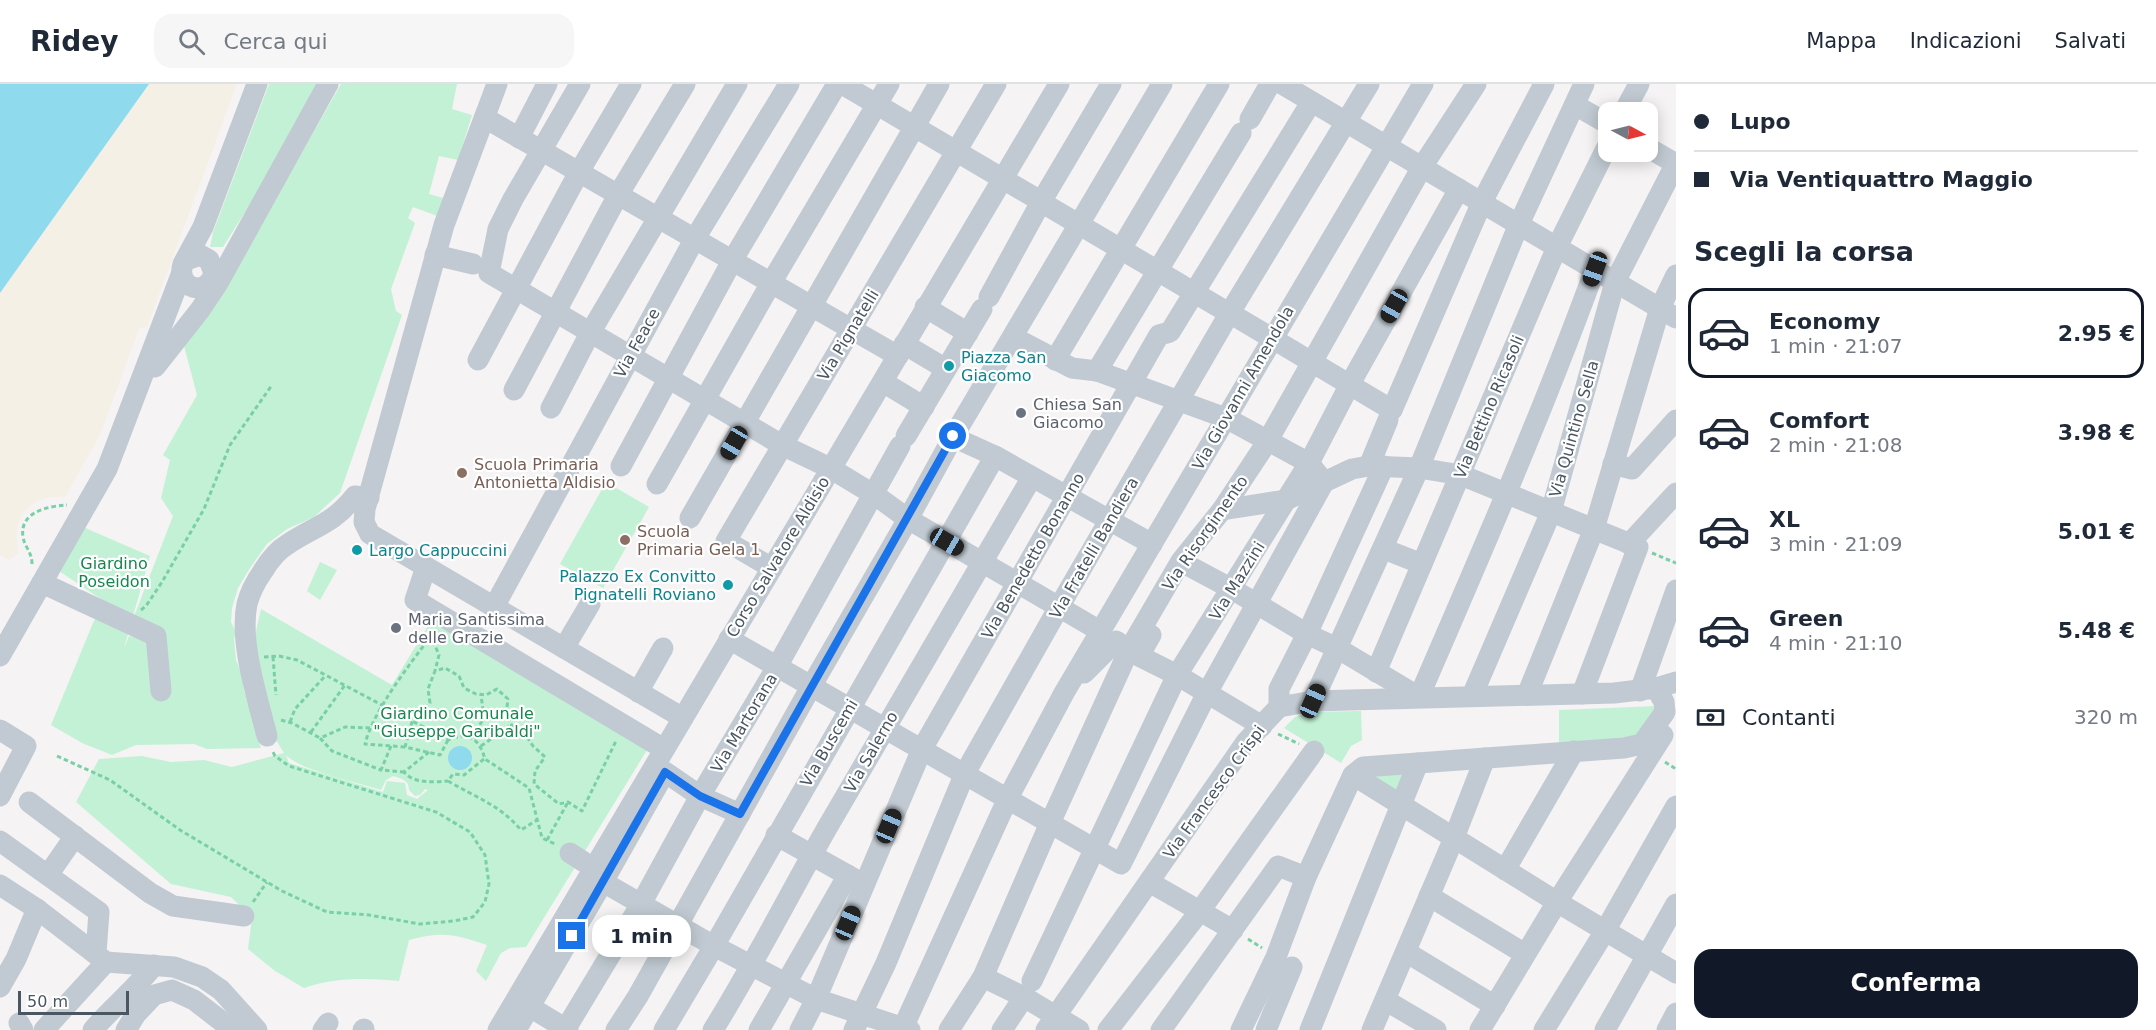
<!DOCTYPE html>
<html lang="it">
<meta charset="utf-8">
<style>
body{margin:0;font-family:"DejaVu Sans",sans-serif;background:#f6f6f7;color:#1f2937;height:100vh;display:flex;flex-direction:column;font-size:22px;white-space:nowrap}
*{box-sizing:border-box;margin:0}
p{font-size:20px;color:#747a83}
.icon{flex:none;width:33px;height:33px;fill:none;stroke:currentColor;stroke-width:2;stroke-linecap:round;stroke-linejoin:round}
.map{position:relative;flex:1;overflow:hidden}
.side{display:flex;flex-direction:column;background:#fff;width:480px}
.side>*{flex:none}
.hud{display:grid;align-content:center;height:132px;padding:0 18px;background:#fff}
.needle{width:39px;rotate:97deg}
.controls{position:absolute;left:1598px;top:18px;display:grid;gap:12px}
.controls a{display:grid;place-items:center;width:60px;height:60px;border-radius:12px;background:#fff;box-shadow:0 3px 15px #0003;font-size:30px}
.scale{position:absolute;left:18px;bottom:15px;width:111px;box-sizing:border-box;padding-left:6px;border:3px solid #4a5661;border-top:0;font-size:16px;line-height:21px;white-space:nowrap;color:#4a5661;-webkit-text-stroke:4px #fff;paint-order:stroke}
.end{position:absolute;width:27px;height:27px;margin:-14px;border:8px solid #1a73e8;background:#fff;box-shadow:0 0 0 3px #fff}
.from{border-radius:50%}
.bubble{position:absolute;height:42px;border-radius:18px;background:#fff;box-shadow:0 3px 15px #0003;font-size:20px;font-weight:800;line-height:42px;text-align:center}
.car{position:absolute;width:18px;height:36px;margin:-18px -9px;border-radius:8px;box-shadow:0 0 4px 2px #0007;background:linear-gradient(#222 24%,#8ab4d8 0 40%,#222 0 76%,#8ab4d8 0 86%,#222 0)}
.hud b{display:flex;align-items:center;gap:21px;height:57px;font-size:22px}
.hud b+b{border-top:2px solid #e0e1e3}
.hud i{width:15px;height:15px;background:#1f2937}
ul{padding:0;list-style:none}
li{display:flex;align-items:center;gap:18px;height:90px;margin:0 12px 9px;padding:0 6px;border:3px solid transparent;border-radius:18px}
li div{flex:1}
li b{display:block;font-size:22px}
li em{font-style:normal;font-weight:800}
li.selected{border-color:#111827}
li>.icon{width:54px;height:54px;stroke-width:1.5}
h2{padding:0 18px;font-size:27px;line-height:72px}
.pay{display:flex;align-items:center;gap:15px;height:66px;padding:0 18px;font-size:22px}
.pay p{margin-inline-start:auto}
.action{display:flex;gap:12px;margin-top:auto;padding:12px 18px}
.action a{flex:1;height:69px;border-radius:18px;background:#111827;color:#fff;font-size:24px;font-weight:800;line-height:69px;text-align:center}
header{display:flex;align-items:center;gap:36px;box-sizing:border-box;height:84px;padding:0 30px;background:#fff;border-bottom:2px solid #e0e1e3}
header strong{font-size:28px}
nav{display:flex;gap:33px;margin-inline-start:auto;font-size:21px}
.search{width:420px;height:54px;background:#f6f6f7;display:flex;align-items:center;gap:15px;box-sizing:border-box;padding:0 21px;border-radius:18px;color:#747a83;font-size:22px}
main{display:flex;flex:1;min-height:0}
.map>svg:first-child{display:block}
.green{fill:#c3f1d5;fill-rule:evenodd}
.sand{fill:#f5f0e5}
.water{fill:#90daee}
.lines{fill:none;stroke-linecap:round;stroke-linejoin:round}
.path{stroke:#7ad0a6;stroke-width:3;stroke-dasharray:4.5 3;stroke-linecap:butt}
.minor{stroke:#c1cad2;stroke-width:21}
.route{stroke:#1a73e8;stroke-width:8}
.culture-dot{fill:#0f9aa8;stroke:#fff;stroke-width:2}
.worship-dot{fill:#6b7280;stroke:#fff;stroke-width:2}
.education-dot{fill:#8d6e63;stroke:#fff;stroke-width:2}
.labels{text-anchor:middle;dominant-baseline:central;stroke-width:4.5;stroke-linejoin:round;paint-order:stroke}
.street-label{font-size:16px;fill:#4a5661;stroke:#fff}
.culture-label{font-size:16px;fill:#0d838f;stroke:#fff;text-anchor:start}
.worship-label{font-size:16px;fill:#5b616d;stroke:#fff;text-anchor:start}
.education-label{font-size:16px;fill:#785e54;stroke:#fff;text-anchor:start}
.park-label{font-size:16px;fill:#17864f;stroke:#fff}
</style>
<header>
<strong>Ridey</strong>
<div class="search"><svg class="icon" aria-label="search" viewBox="0 0 24 24"><circle cx="10" cy="10" r="6"/><path d="M15 15l6 6"/></svg>Cerca qui</div>
<nav><a>Mappa</a><a>Indicazioni</a><a>Salvati</a></nav>
</header>
<main>
<div class="map">
<svg width="1676" height="946" viewBox="0 0 1676 946">
<rect width="100%" height="100%" fill="#f5f3f3"/>
<!-- green -->
<g class="green">
<path d="M269 0H317L259 106 223 163H210L213 148Z"/>
<path d="M341 0H457L452 25 472 31 458 76 439 72 429 110 447 115 440 133 413 123 408 134 415 139 391 205 396 227 402 231 340 409 314 433 287 445 267 460 250 484 238 504 232 524 231 538 236 548 234 555 236 576 242 591 244 606 261 664 207 665 194 660 136 661 112 671 82 659 51 641 93 539 104 517 59 487 83 443 150 472 124 564 129 552 135 553 133 535 173 432 161 414 170 376 163 371 197 311 184 262 229 196Z"/>
<path d="M606 398 649 423 603 504 560 480Z"/>
<path d="M320 478 337 486 320 516 307 507Z"/>
<path d="M261 525 392 601 431 537 647 666 526 863 510 864 501 869 486 897 476 887 487 861C455 850 442 847 409 856L399 897C368 894 334 893 304 904L275 887 248 865 252 834 231 813 171 800 76 718 99 675 142 672 171 678 204 676 232 683 284 669 276 656 263 606 255 552ZM286 671C299 686 359 699 381 706L386 696 393 692C402 695 409 696 409 706L415 712 420 711 425 705 428 706 417 715 407 711 405 699 387 697 383 708 289 679Z"/>
<path d="M1657 622 1638 656 1559 659V626Z"/>
<path d="M1361 627 1362 656 1351 662 1341 679 1284 644 1295 633 1312 628Z"/>
<path d="M1409 684 1398 712 1365 694Z"/>
</g>
<!-- sand -->
<path class="sand" d="M149 0H237L147 243 139 245 100 351 65 413C29 410 10 434 19 469L9 476 0 471V209Z"/>
<!-- water -->
<g class="water">
<path d="M0 0H149L0 209Z"/>
<circle cx="460" cy="674" r="12"/>
</g>
<g class="lines">
<!-- path -->
<g class="path">
<path d="M1652 469 1676 479"/>
<path d="M32 480C32 468 25 464 23 453 19 428 48 422 67 421"/>
<path d="M141 526 146 522 162 498 204 425 230 361 272 301"/>
<path d="M264 573 279 572 297 576 448 656C468 647 479 654 485 675L529 704 542 754 555 760"/>
<path d="M273 573 276 611"/>
<path d="M281 636 292 639 320 654"/>
<path d="M290 638 295 625 326 591"/>
<path d="M370 644 345 643 320 654 332 667 381 686"/>
<path d="M311 648 345 601"/>
<path d="M1278 650 1299 660"/>
<path d="M473 654 484 633 481 611"/>
<path d="M448 656 440 671 405 663 412 638 430 619 428 605 435 587 445 584 459 592 464 604 476 610 486 611 497 605 508 615 506 631 515 647 525 650 533 662 545 673 535 687 534 700 559 720 568 718 582 727 616 657"/>
<path d="M391 662 381 686 404 688"/>
<path d="M481 662 511 641"/>
<path d="M405 663 365 660C373 627 410 580 431 552L439 571 435 587"/>
<path d="M429 668 404 688C414 700 433 698 448 697"/>
<path d="M57 672 110 696 180 746 282 807 327 828 369 831 420 840 454 837 473 833 485 818 489 800 485 771 470 748 436 728 289 682 275 672 273 668"/>
<path d="M484 675 464 691 453 690 448 697C475 713 500 721 521 746L537 736"/>
<path d="M1665 678 1676 685"/>
<path d="M547 756 568 718"/>
<path d="M253 818 267 798"/>
<path d="M1248 855 1262 864"/>
</g>
<!-- minor -->
<g class="minor">
<path d="M497 0 444 141 365 425 364 438 370 450 683 634"/>
<path d="M580 0 513 115 498 145 489 189 782 361 830 384 863 404"/>
<path d="M842 0 1032 112"/>
<path d="M1282 0 1676 234"/>
<path d="M1575 21 1608 40"/>
<path d="M1624 28 1639 0"/>
<path d="M485 34 898 272"/>
<path d="M1250 35 1270 0"/>
<path d="M519 54 547 0"/>
<path d="M1647 63 1676 80"/>
<path d="M1041 118 1222 225"/>
<path d="M435 171 473 180"/>
<path d="M186 176 200 171 209 176 214 189C208 214 175 205 183 180L203 143 257 0"/>
<path d="M989 213 1041 118 1111 0"/>
<path d="M925 223 968 249"/>
<path d="M1238 234 1392 326 1482 118 1544 0"/>
<path d="M904 260 946 285"/>
<path d="M478 276 579 88 631 0"/>
<path d="M1055 276 1219 0"/>
<path d="M155 283 200 226 218 199 328 0"/>
<path d="M1097 287 1241 49"/>
<path d="M883 298 924 323"/>
<path d="M514 306 618 111 685 0"/>
<path d="M551 324 590 249 737 0"/>
<path d="M906 352 982 225"/>
<path d="M953 353 995 372 1152 460"/>
<path d="M1613 380 1632 385 1676 336"/>
<path d="M621 382 732 177 837 0"/>
<path d="M1369 382 1388 336"/>
<path d="M657 400 771 199 889 0"/>
<path d="M875 411 908 435 1100 547"/>
<path d="M1222 426 1286 416 1352 385 1369 382 1419 384 1461 391 1638 463 1582 610"/>
<path d="M690 434 939 0"/>
<path d="M1629 460 1676 409"/>
<path d="M1394 469 1422 480"/>
<path d="M1189 482 1232 505 1307 550 1337 564 1419 613C1480 472 1542 330 1595 185"/>
<path d="M426 483 415 516 664 665"/>
<path d="M772 484 726 457 996 0"/>
<path d="M42 499 156 552 161 607"/>
<path d="M494 523 694 156 789 0"/>
<path d="M1151 551 1139 572 1177 591 1262 642"/>
<path d="M729 555 1121 780 1207 609 1324 398 1309 379 1226 334 1097 287 1072 284 1013 253"/>
<path d="M564 564 590 520"/>
<path d="M0 572 107 385 181 191"/>
<path d="M1376 588 1557 163 1608 61"/>
<path d="M1084 589 1116 557 1129 566"/>
<path d="M1640 607 1676 506"/>
<path d="M638 608 663 564"/>
<path d="M1527 611 1594 445 1660 224 1676 191"/>
<path d="M1472 612 1551 428 1615 198 1676 79"/>
<path d="M1313 617 1419 384 1519 140 1584 0"/>
<path d="M1279 623V605L1307 550 1384 382"/>
<path d="M0 646 26 662 0 712"/>
<path d="M267 652C258 616 239 558 247 520 250 508 256 497 263 487 269 477 278 466 288 460 315 442 333 440 355 412L369 414"/>
<path d="M1353 691 1557 818 1676 889"/>
<path d="M29 718 150 809 173 822 244 832"/>
<path d="M776 751 858 797"/>
<path d="M0 757 99 828 96 869"/>
<path d="M570 769 584 778"/>
<path d="M1505 786 1574 667"/>
<path d="M48 791 75 752"/>
<path d="M603 798 714 862 816 915 910 946"/>
<path d="M1149 798 1233 846"/>
<path d="M0 801 37 825 106 878 174 883 202 893 221 906 257 946"/>
<path d="M1429 812 1525 870"/>
<path d="M1406 868 1495 922"/>
<path d="M983 893 1024 913 1079 946"/>
<path d="M1032 897 1177 591 1309 379 1350 300 1459 105"/>
<path d="M0 903 16 875 37 825"/>
<path d="M1385 916 1436 946"/>
<path d="M530 923 568 946"/>
<path d="M19 939 23 946"/>
<path d="M44 946 106 878"/>
<path d="M93 946C112 923 134 907 154 881"/>
<path d="M126 946 136 930 154 911 172 906 194 916 233 946"/>
<path d="M323 946 328 939"/>
<path d="M363 946 364 945"/>
<path d="M498 946 1059 0"/>
<path d="M516 946 603 798 665 688 700 712 740 730"/>
<path d="M565 946 641 820 700 712 778 581 900 362"/>
<path d="M616 946 638 912 812 601 908 435 953 353 1162 0"/>
<path d="M664 946 714 862 995 372"/>
<path d="M713 946C754 880 789 811 827 744 895 626 963 509 1032 393"/>
<path d="M759 946 848 791"/>
<path d="M800 946 816 915 922 665 1159 251 1170 248 1307 25"/>
<path d="M854 946 886 879 965 689 1059 523 1229 230 1369 0"/>
<path d="M902 946 1008 714 1064 609 1423 0"/>
<path d="M949 946 983 893 1050 739 1129 566 1181 477 1222 426 1267 358 1422 83 1476 0"/>
<path d="M1002 946 1024 913"/>
<path d="M1046 946 1246 658 1279 623 1313 617 1614 609 1656 604 1676 598"/>
<path d="M1108 946 1200 827 1314 667"/>
<path d="M1161 946 1278 782 1306 793"/>
<path d="M1241 946 1276 873 1306 793 1353 691 1363 683 1624 664 1642 660 1665 628 1664 618 1656 604"/>
<path d="M1266 946 1292 883"/>
<path d="M1310 946 1418 679"/>
<path d="M1372 946 1454 754 1485 674"/>
<path d="M1480 946 1557 818 1663 651"/>
<path d="M1544 946 1605 847 1676 722"/>
<path d="M1605 946 1676 820"/>
<path d="M1667 946 1676 929"/>
</g>
</g>
<g class="lines">
<!-- route -->
<path class="route" d="M572 852 665 688 700 712 740 730 953 352"/>
</g>
<!-- markers -->
<g class="culture-dot">
<circle cx="949" cy="282" r="6"/>
<circle cx="357" cy="466" r="6"/>
<circle cx="728" cy="501" r="6"/>
</g>
<g class="worship-dot">
<circle cx="1021" cy="329" r="6"/>
<circle cx="396" cy="544" r="6"/>
</g>
<g class="education-dot">
<circle cx="462" cy="389" r="6"/>
<circle cx="625" cy="456" r="6"/>
</g>
<g class="labels">
<!-- street labels -->
<g class="street-label">
<text transform="translate(848 251) rotate(-59)">Via Pignatelli</text>
<text transform="translate(637 259) rotate(-61)">Via Feace</text>
<text transform="translate(1243 304) rotate(-60)">Via Giovanni Amendola</text>
<text transform="translate(1489 323) rotate(-67)">Via Bettino Ricasoli</text>
<text transform="translate(1574 345) rotate(-74)">Via Quintino Sella</text>
<text transform="translate(1205 449) rotate(-55)">Via Risorgimento</text>
<text transform="translate(1094 464) rotate(-60)">Via Fratelli Bandiera</text>
<text transform="translate(1033 472) rotate(-60)">Via Benedetto Bonanno</text>
<text transform="translate(778 473) rotate(-59)">Corso Salvatore Aldisio</text>
<text transform="translate(1237 497) rotate(-58)">Via Mazzini</text>
<text transform="translate(744 639) rotate(-59)">Via Martorana</text>
<text transform="translate(829 659) rotate(-60)">Via Buscemi</text>
<text transform="translate(871 668) rotate(-60)">Via Salerno</text>
<text transform="translate(1214 708) rotate(-54)">Via Francesco Crispi</text>
</g>
<!-- culture labels -->
<g class="culture-label">
<text x="961" y="273">Piazza San<tspan x="961" dy="18">Giacomo</tspan></text>
<text x="369" y="466">Largo Cappuccini</text>
<text x="716" y="492" text-anchor="end">Palazzo Ex Convitto<tspan x="716" dy="18">Pignatelli Roviano</tspan></text>
</g>
<!-- worship labels -->
<g class="worship-label">
<text x="1033" y="320">Chiesa San<tspan x="1033" dy="18">Giacomo</tspan></text>
<text x="408" y="535">Maria Santissima<tspan x="408" dy="18">delle Grazie</tspan></text>
</g>
<!-- education labels -->
<g class="education-label">
<text x="474" y="380">Scuola Primaria<tspan x="474" dy="18">Antonietta Aldisio</tspan></text>
<text x="637" y="447">Scuola<tspan x="637" dy="18">Primaria Gela 1</tspan></text>
</g>
<!-- park labels -->
<g class="park-label">
<text x="114" y="479">Giardino<tspan x="114" dy="18">Poseidon</tspan></text>
<text x="457" y="629">Giardino Comunale<tspan x="457" dy="18">"Giuseppe Garibaldi"</tspan></text>
</g>
</g>
</svg>
<div class="controls">
<a><svg class="needle" viewBox="-14 -14 28 28"><path d="M0-13l5 13h-10z" fill="#e53935"/><path d="M0 13l5-13h-10z" fill="#747a83"/></svg></a>
</div>
<div class="scale">50 m</div>
<i class="end from" style="left:953px;top:352px"></i>
<i class="end" style="left:572px;top:852px"></i>
<div class="bubble" style="left:592px;top:831px;width:99px">1 min</div>
<i class="car" style="left:1595px;top:185px;rotate:200deg"></i>
<i class="car" style="left:1394px;top:222px;rotate:209deg"></i>
<i class="car" style="left:734px;top:359px;rotate:210deg"></i>
<i class="car" style="left:947px;top:458px;rotate:120deg"></i>
<i class="car" style="left:1313px;top:617px;rotate:24deg"></i>
<i class="car" style="left:889px;top:742px;rotate:23deg"></i>
<i class="car" style="left:848px;top:839px;rotate:23deg"></i>
</div>
<section class="side">
<div class="hud">
<b><i class="from"></i>Lupo</b>
<b><i></i>Via Ventiquattro Maggio</b>
</div>
<h2>Scegli la corsa</h2>
<ul>
<li class="selected"><svg class="icon" aria-label="car" viewBox="0 0 24 24"><path d="M5 17H2v-5l4-1 3-4h7l3 4 3 1v5h-3M9 17h6M6 11h13"/><circle cx="7" cy="17" r="2"/><circle cx="17" cy="17" r="2"/></svg><div><b>Economy</b><p>1 min · 21:07</p></div><em>2.95 €</em></li>
<li><svg class="icon" aria-label="car" viewBox="0 0 24 24"><path d="M5 17H2v-5l4-1 3-4h7l3 4 3 1v5h-3M9 17h6M6 11h13"/><circle cx="7" cy="17" r="2"/><circle cx="17" cy="17" r="2"/></svg><div><b>Comfort</b><p>2 min · 21:08</p></div><em>3.98 €</em></li>
<li><svg class="icon" aria-label="car" viewBox="0 0 24 24"><path d="M5 17H2v-5l4-1 3-4h7l3 4 3 1v5h-3M9 17h6M6 11h13"/><circle cx="7" cy="17" r="2"/><circle cx="17" cy="17" r="2"/></svg><div><b>XL</b><p>3 min · 21:09</p></div><em>5.01 €</em></li>
<li><svg class="icon" aria-label="car" viewBox="0 0 24 24"><path d="M5 17H2v-5l4-1 3-4h7l3 4 3 1v5h-3M9 17h6M6 11h13"/><circle cx="7" cy="17" r="2"/><circle cx="17" cy="17" r="2"/></svg><div><b>Green</b><p>4 min · 21:10</p></div><em>5.48 €</em></li>
</ul>
<div class="pay"><svg class="icon" aria-label="cash" viewBox="0 0 24 24"><path d="M3 7h18v10H3z"/><circle cx="12" cy="12" r="2"/></svg>Contanti<p>320 m</p></div>
<div class="action"><a>Conferma</a></div>
</section>
</main>
